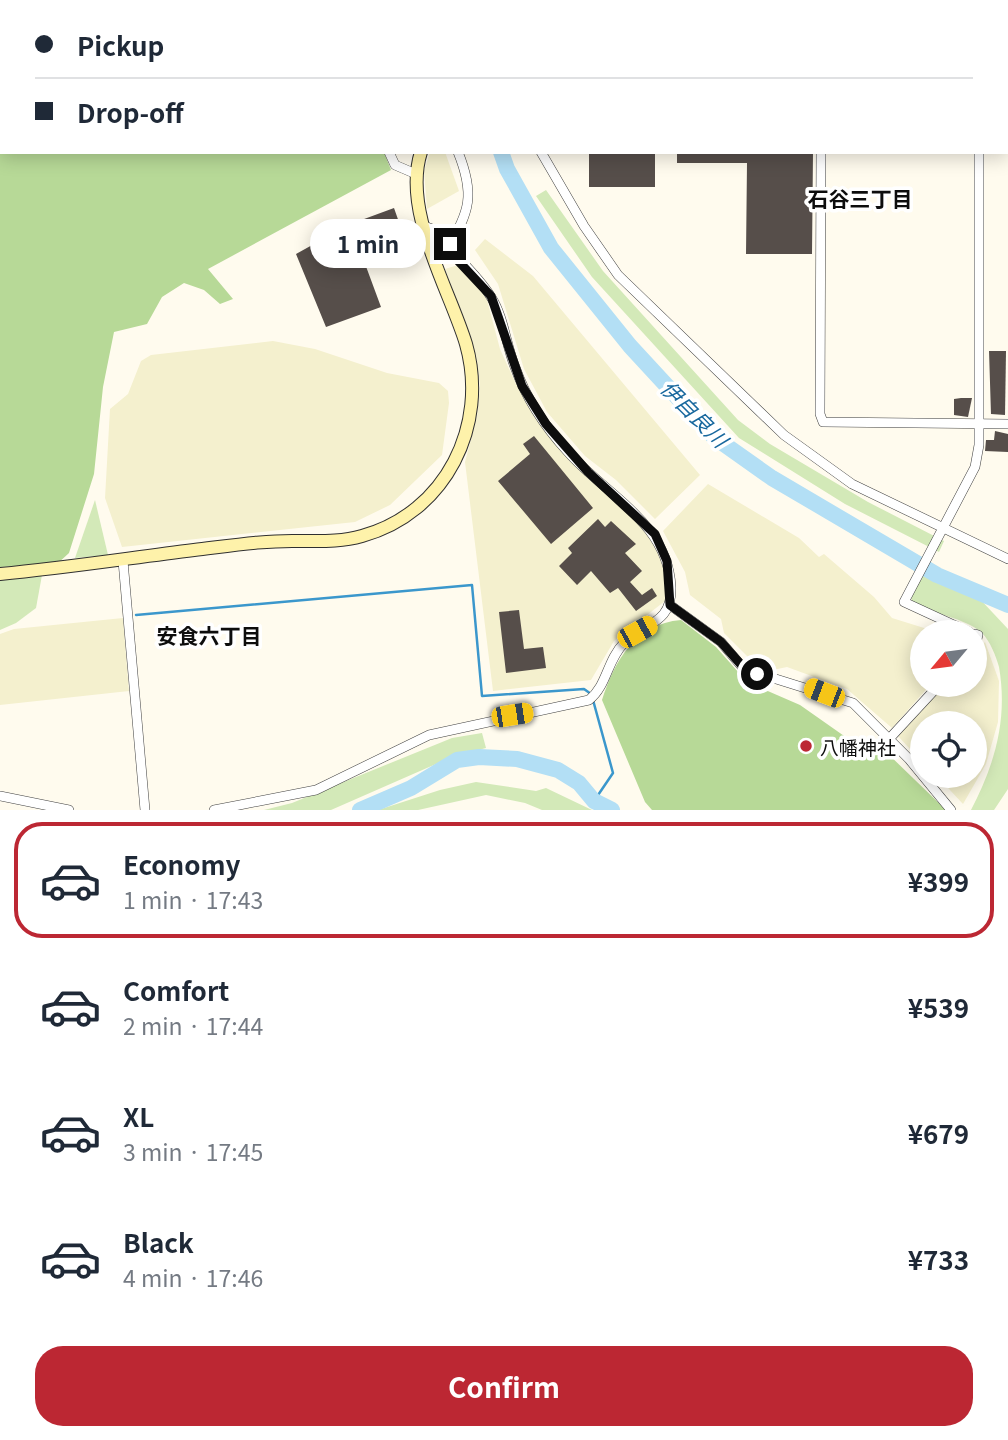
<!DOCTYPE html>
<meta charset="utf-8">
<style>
body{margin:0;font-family:Georgia,"Noto Sans JP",serif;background:#f6f6f7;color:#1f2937;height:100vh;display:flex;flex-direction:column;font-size:26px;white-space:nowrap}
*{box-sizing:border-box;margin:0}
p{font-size:23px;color:#747a83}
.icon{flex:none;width:38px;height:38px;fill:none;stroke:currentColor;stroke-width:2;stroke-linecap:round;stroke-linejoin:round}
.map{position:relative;height:810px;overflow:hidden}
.side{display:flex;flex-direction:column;background:#fff;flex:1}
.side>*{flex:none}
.banner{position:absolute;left:0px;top:0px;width:1008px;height:154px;box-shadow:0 4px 18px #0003;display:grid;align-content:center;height:154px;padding:0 35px;background:#fff}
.needle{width:46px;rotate:241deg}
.buttons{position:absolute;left:910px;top:620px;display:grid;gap:14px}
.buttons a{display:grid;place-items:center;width:77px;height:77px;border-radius:50%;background:#fff;box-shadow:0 4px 18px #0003;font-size:35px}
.end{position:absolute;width:32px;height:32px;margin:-16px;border:9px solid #0d0d0d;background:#fff;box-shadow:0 0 0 4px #fff}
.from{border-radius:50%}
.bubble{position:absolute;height:49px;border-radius:24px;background:#fff;box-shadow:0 4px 18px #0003;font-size:23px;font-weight:700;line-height:49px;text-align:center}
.car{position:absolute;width:21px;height:42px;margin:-21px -10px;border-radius:9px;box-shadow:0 0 5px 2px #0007;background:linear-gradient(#f5c518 24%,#345 0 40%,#f5c518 0 76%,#345 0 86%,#f5c518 0)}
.banner b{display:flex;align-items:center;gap:24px;height:66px;font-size:26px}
.banner b+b{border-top:2px solid #e0e1e3}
.banner i{width:18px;height:18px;background:#1f2937}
ul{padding:12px 0 0;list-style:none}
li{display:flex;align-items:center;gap:21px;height:116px;margin:0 14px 10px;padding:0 21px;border:4px solid transparent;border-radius:28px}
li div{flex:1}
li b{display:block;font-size:26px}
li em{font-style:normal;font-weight:700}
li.selected{border-color:#bc2733}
li>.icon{width:63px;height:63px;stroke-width:1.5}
.action{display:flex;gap:14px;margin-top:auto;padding:14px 35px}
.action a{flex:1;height:80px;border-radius:28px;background:#bc2733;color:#fff;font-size:28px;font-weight:700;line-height:80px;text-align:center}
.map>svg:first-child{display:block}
.farmland{fill:#f4f0ce}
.green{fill:#d3e9b8}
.forest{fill:#b7d997}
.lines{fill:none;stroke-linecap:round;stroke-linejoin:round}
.stream{stroke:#3b97cc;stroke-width:2.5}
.river{stroke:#b3dff5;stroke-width:16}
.building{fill:#564e4a}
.lane-casing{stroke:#404040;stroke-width:6}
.street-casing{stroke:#404040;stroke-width:10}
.secondary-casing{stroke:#2f2f2f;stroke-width:14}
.lane{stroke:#fff;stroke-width:4.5}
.street{stroke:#fff;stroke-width:9}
.secondary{stroke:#fef2aa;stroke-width:12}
.route{stroke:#0d0d0d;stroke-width:9}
.poi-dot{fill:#bc2733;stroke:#fff;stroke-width:2.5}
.labels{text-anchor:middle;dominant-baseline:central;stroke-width:7;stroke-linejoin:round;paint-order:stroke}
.poi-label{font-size:19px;fill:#0d0d0d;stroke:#fff;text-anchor:start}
.neighbourhood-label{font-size:21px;font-weight:bold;fill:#0d0d0d;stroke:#fff}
.water-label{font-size:21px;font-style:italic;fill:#18689e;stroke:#fff}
</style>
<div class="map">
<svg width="1008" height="810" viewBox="0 0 1008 810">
<rect width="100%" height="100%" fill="#fffbee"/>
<!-- farmland -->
<g class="farmland">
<path d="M430 152H445L459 191 427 209 424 171Z"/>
<path d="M485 239 533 276 700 475 655 519 616 480 585 456 547 412 524 369 498 284 475 250Z"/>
<path d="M458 265 486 296 500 349 516 384 561 451 612 495 648 533 658 550 667 580 665 601 614 641 591 680 493 691 465 462 477 416 480 386 476 357 445 269Z"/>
<path d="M273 341 315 349 387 373 439 383 448 391 449 403 442 455 390 505 355 522 122 547 105 498 110 409 128 394 141 361 151 355Z"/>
<path d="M708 484 799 538 819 557 824 554 874 597 892 618 937 632H922V684H931L892 728 847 689 787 667 763 672 724 633 721 619 690 595 685 572 663 531Z"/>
<path d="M123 618 129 691 0 705V634L14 629Z"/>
<path d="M985 642 999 681 998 722 986 764 963 804 936 775H975V723H922V762L898 736 946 684H975V653Z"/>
</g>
<!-- green -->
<g class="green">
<path d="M546 190 603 271 738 420 770 444 868 502 944 541 939 552 845 504 739 438 592 277 536 196Z"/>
<path d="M95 500 108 555 75 558Z"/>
<path d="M42 575 36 608 16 623 0 630V579Z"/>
<path d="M921 575 978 597 1008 629V789L994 810H971C995 764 1008 719 999 667 996 656 990 641 982 633 965 618 934 614 913 604L911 597Z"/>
<path d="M482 733 486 748 452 757 331 810H264L292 803 452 738Z"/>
<path d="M476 782 536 791 546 788 592 810H542L525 803 486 795 418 810H378L440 790Z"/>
</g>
<!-- forest -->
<g class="forest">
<path d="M0 0 326 2H2V152H384L391 170 208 269 233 299 220 304 204 290 184 283 162 297 147 324 114 332 103 387 94 474 69 553 56 565 0 567Z"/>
<path d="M681 620 716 647 747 682 800 705 847 738 882 748 946 810H652L645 802 602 700C615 660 635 624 681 620Z"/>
</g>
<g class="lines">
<!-- stream -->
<g class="stream">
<path d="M136 615 472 585 482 696 584 689 591 694"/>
<path d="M593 700 613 773 594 801"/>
</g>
<!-- river -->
<g class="river">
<path d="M459 2V0"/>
<path d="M501 152 507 169 551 248 630 346 714 437 772 478 937 575 1008 605"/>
<path d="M360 810 411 788 457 760 479 757 517 759 558 770 579 783 594 801 612 810"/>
</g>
</g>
<!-- building -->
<g class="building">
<rect x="589" y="152" width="66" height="35"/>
<path d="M677 152H813L812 254H746L747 163H677Z"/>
<path d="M394 208 407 245 364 261 381 307 326 327 296 254 323 239 335 261 367 249 356 222Z"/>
<path d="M989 351H1006L1005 415 991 414Z"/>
<path d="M961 398H972L968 417 954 415V399Z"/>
<path d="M995 431 1008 434V452L985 451 986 440H994Z"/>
<path d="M534 436 593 508 551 544 498 481 530 454 523 444Z"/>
<path d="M598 519 605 527 611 521 636 544 625 553 642 571 630 582 642 595 652 588 657 596 636 611 618 588 610 593 591 571 577 585 559 566 572 553 568 548Z"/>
<path d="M519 610 524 649 543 647 546 668 506 673 499 612Z"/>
</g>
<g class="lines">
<!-- lane casing -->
<g class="lane-casing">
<path id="lane" d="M500 0V2"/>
</g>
<!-- street casing -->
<g class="street-casing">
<g id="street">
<path d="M326 0V2"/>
<path d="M395 0V2"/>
<path d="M638 0 639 2"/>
<path d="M389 152 395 165 416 174"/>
<path d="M541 152 584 226 618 275 784 435 852 484 1008 559"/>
<path d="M821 152 820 414 823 422 1008 424"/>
<path d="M447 249C470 212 475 194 458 152"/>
<path d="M123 561 145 810"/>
<path d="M670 605 721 642 744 669 853 703 909 759 951 810"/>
<path d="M969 632 904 602 975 467 979 445V152"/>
<path d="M975 634 978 635 975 647"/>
<path d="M889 739 940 684"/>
<path d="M0 796 69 810"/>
<path d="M214 810 316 790 429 735 589 700C607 686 607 660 624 643 646 622 672 624 671 587 668 523 606 495 568 452 546 428 526 398 515 367 506 345 504 317 491 297 476 272 450 252 432 229L424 226"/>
</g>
</g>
<!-- secondary casing -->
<g class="secondary-casing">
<g id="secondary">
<path d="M812 0 1008 1"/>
<path d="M769 2 787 0"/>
<path d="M0 574C65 568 129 558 194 550 228 546 265 540 300 541 321 541 341 542 362 536 446 513 489 425 466 344 449 288 402 211 421 152"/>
</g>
</g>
<!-- lane -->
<use href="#lane" class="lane"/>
<!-- street -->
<use href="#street" class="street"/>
<!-- secondary -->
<use href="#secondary" class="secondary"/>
</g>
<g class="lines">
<!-- route -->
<path class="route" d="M450 244 447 249 491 296 522 386 546 424 588 472 655 534 667 561 670 605 721 642 744 668 757 674"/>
</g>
<!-- markers -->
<circle class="poi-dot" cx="806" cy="746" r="7"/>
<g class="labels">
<!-- poi labels -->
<g class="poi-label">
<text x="820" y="746">八幡神社</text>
</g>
<!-- neighbourhood labels -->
<g class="neighbourhood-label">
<text x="860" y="198">石谷三丁目</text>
<text x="209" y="635">安食六丁目</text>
</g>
<!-- water labels -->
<g class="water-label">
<text transform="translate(695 413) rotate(45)">伊自良川</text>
</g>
</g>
</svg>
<div class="buttons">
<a><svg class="needle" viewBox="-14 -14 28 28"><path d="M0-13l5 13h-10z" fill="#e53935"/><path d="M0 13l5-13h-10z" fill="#747a83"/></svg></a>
<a><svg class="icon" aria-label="locate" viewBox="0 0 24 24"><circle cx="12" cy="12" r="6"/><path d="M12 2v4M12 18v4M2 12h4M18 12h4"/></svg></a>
</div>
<i class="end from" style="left:757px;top:674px"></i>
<i class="end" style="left:450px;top:244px"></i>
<div class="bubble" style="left:310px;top:219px;width:116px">1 min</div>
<i class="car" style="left:637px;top:632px;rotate:61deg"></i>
<i class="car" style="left:824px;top:693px;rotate:291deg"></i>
<i class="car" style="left:512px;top:715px;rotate:81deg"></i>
<div class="banner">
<b><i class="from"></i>Pickup</b>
<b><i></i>Drop-off</b>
</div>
</div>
<section class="side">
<ul>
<li class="selected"><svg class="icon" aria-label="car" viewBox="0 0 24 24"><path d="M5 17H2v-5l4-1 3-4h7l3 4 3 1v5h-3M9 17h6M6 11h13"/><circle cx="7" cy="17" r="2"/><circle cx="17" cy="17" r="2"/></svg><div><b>Economy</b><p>1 min · 17:43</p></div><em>¥399</em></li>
<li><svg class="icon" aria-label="car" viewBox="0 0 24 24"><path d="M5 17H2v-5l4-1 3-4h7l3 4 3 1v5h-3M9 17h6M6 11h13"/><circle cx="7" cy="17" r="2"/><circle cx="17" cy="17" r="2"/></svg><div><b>Comfort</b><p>2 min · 17:44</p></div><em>¥539</em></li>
<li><svg class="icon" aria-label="car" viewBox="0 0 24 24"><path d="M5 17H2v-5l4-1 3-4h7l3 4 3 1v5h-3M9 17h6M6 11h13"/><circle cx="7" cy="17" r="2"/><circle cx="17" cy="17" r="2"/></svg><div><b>XL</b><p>3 min · 17:45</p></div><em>¥679</em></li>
<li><svg class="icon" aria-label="car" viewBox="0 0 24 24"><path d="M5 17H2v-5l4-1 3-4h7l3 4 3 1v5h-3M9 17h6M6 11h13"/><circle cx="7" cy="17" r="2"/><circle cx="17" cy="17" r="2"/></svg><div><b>Black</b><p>4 min · 17:46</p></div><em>¥733</em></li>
</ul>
<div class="action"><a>Confirm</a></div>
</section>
